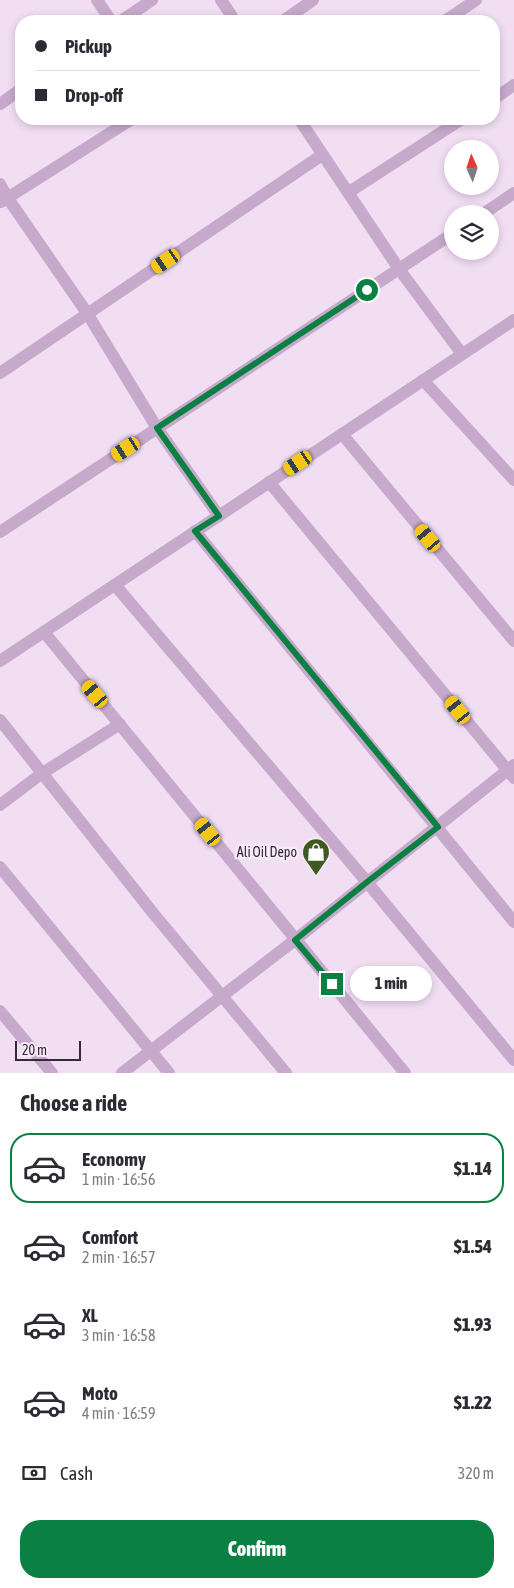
<!DOCTYPE html>
<meta charset="utf-8">
<style>
body{margin:0;font-family:"Asap Condensed",sans-serif;background:#f2f2f3;color:#2b2b33;height:100vh;display:flex;flex-direction:column;font-size:19px;white-space:nowrap}
*{box-sizing:border-box;margin:0}
p{font-size:16px;color:#7c7c81}
.icon{flex:none;width:28px;height:28px;fill:none;stroke:currentColor;stroke-width:2;stroke-linecap:round;stroke-linejoin:round}
.map{position:relative;height:1073px;overflow:hidden}
.panel{display:flex;flex-direction:column;background:#fff;flex:1}
.panel>*{flex:none}
.guide{position:absolute;left:15px;top:15px;width:485px;height:110px;border-radius:20px;box-shadow:0 2px 8px #0003;display:grid;align-content:center;height:110px;padding:0 20px;background:#fff}
.needle{width:32px;rotate:357deg}
.tools{position:absolute;left:444px;top:140px;display:grid;gap:10px}
.tools a{display:grid;place-items:center;width:55px;height:55px;border-radius:50%;background:#fff;box-shadow:0 2px 8px #0003;font-size:25px}
.scale{position:absolute;left:15px;bottom:12px;width:66px;box-sizing:border-box;padding-left:5px;border:2px solid #342938;border-top:0;font-size:14px;line-height:18px;white-space:nowrap;color:#342938;-webkit-text-stroke:4px #f9eafa;paint-order:stroke}
.end{position:absolute;width:22px;height:22px;margin:-11px;border:6px solid #0b8043;background:#fff;box-shadow:0 0 0 2px #fff}
.from{border-radius:50%}
.bubble{position:absolute;height:35px;border-radius:18px;background:#fff;box-shadow:0 2px 8px #0003;font-size:16px;font-weight:800;line-height:35px;text-align:center}
.car{position:absolute;width:15px;height:30px;margin:-15px -8px;border-radius:6px;box-shadow:0 0 4px 1px #0007;background:linear-gradient(#f5c518 24%,#345 0 40%,#f5c518 0 76%,#345 0 86%,#f5c518 0)}
.guide b{display:flex;align-items:center;gap:18px;height:48px;font-size:19px}
.guide b+b{border-top:1px solid #e1e1e2}
.guide i{width:12px;height:12px;background:#2b2b33}
ul{padding:0;list-style:none}
li{display:flex;align-items:center;gap:15px;height:70px;margin:0 10px 8px;padding:0 10px;border:2px solid transparent;border-radius:20px}
li div{flex:1}
li b{display:block;font-size:19px}
li em{font-style:normal;font-weight:800}
li.on{border-color:#0b8043}
li>.icon{width:45px;height:45px;stroke-width:1.5}
h2{padding:0 20px;font-size:22px;line-height:60px}
.pay{display:flex;align-items:center;gap:12px;height:55px;padding:0 20px;font-size:19px}
.pay p{margin-inline-start:auto}
.button{display:flex;gap:10px;margin-top:auto;padding:10px 20px}
.button a{flex:1;height:58px;border-radius:20px;background:#0b8043;color:#fff;font-size:20px;font-weight:800;line-height:58px;text-align:center}
.map>svg:first-child{display:block}
.lines{fill:none;stroke-linecap:round;stroke-linejoin:round}
.minor{stroke:#c6a9cb;stroke-width:12}
.route{stroke:#0b8043;stroke-width:6}
.labels{text-anchor:middle;dominant-baseline:central;stroke-width:5;stroke-linejoin:round;paint-order:stroke}
.poi-label{font-size:14px;fill:#342938;stroke:#f9eafa;text-anchor:end}
</style>
<div class="map">
<svg width="514" height="1073" viewBox="0 0 514 1073">
<rect width="100%" height="100%" fill="#f1def3"/>
<g class="lines">
<!-- minor -->
<g class="minor">
<path d="M97 0 111 21"/>
<path d="M221 0 235 21"/>
<path d="M121 21 152 0"/>
<path d="M283 21 313 0"/>
<path d="M445 21 476 0"/>
<path d="M494 99 514 85"/>
<path d="M0 104 21 89"/>
<path d="M299 119 399 269 462 354"/>
<path d="M0 184 7 197 87 313 157 428 219 516"/>
<path d="M349 192 462 119"/>
<path d="M1 202 132 119"/>
<path d="M483 214 514 193"/>
<path d="M0 373 322 155"/>
<path d="M423 380 514 480"/>
<path d="M342 434 514 641"/>
<path d="M269 482 514 778"/>
<path d="M195 531 514 922"/>
<path d="M0 532 452 234"/>
<path d="M115 585 367 882 514 1060"/>
<path d="M44 632 405 1073"/>
<path d="M0 661 514 320"/>
<path d="M0 720 153 913 286 1073"/>
<path d="M0 805 41 774 120 724"/>
<path d="M0 867 169 1073"/>
<path d="M0 1011 52 1073"/>
<path d="M122 1073 295 940 514 765"/>
</g>
</g>
<g class="lines">
<!-- route -->
<path class="route" d="M332 984 295 940 367 882 438 827 195 531 219 516 157 428 367 290"/>
</g>
<!-- icons -->
<defs>
<g id="shop-pin" transform="scale(1.4375)"><path d="M0 17L-7.5 6A9.5 9.5 0 1 1 7.5 6Z" fill="#3e5a1e" stroke="#f9eafa"/><path d="M-5-2.5h2.3a2.7 3.5 0 0 1 5.4 0H5L5.5 6h-11ZM-1.5-2.5h3a1.5 2.3 0 0 0-3 0Z" fill="#fff"/></g>
</defs>
<g fill-rule="evenodd">
<use href="#shop-pin" x="316" y="852"/>
</g>
<g class="labels">
<!-- poi labels -->
<g class="poi-label">
<text x="297" y="852">Ali Oil Depo</text>
</g>
</g>
</svg>
<div class="tools">
<a><svg class="needle" viewBox="-14 -14 28 28"><path d="M0-13l5 13h-10z" fill="#e53935"/><path d="M0 13l5-13h-10z" fill="#7c7c81"/></svg></a>
<a><svg class="icon" aria-label="layers" viewBox="0 0 24 24"><path d="M12 4l9 5-9 5-9-5zM3 14l9 5 9-5"/></svg></a>
</div>
<div class="scale">20 m</div>
<i class="end from" style="left:367px;top:290px"></i>
<i class="end" style="left:332px;top:984px"></i>
<div class="bubble" style="left:350px;top:966px;width:82px">1 min</div>
<i class="car" style="left:166px;top:261px;rotate:236deg"></i>
<i class="car" style="left:126px;top:449px;rotate:237deg"></i>
<i class="car" style="left:298px;top:463px;rotate:236deg"></i>
<i class="car" style="left:428px;top:538px;rotate:320deg"></i>
<i class="car" style="left:95px;top:694px;rotate:320deg"></i>
<i class="car" style="left:458px;top:710px;rotate:321deg"></i>
<i class="car" style="left:208px;top:832px;rotate:321deg"></i>
<div class="guide">
<b><i class="from"></i>Pickup</b>
<b><i></i>Drop-off</b>
</div>
</div>
<section class="panel">
<h2>Choose a ride</h2>
<ul>
<li class="on"><svg class="icon" aria-label="car" viewBox="0 0 24 24"><path d="M5 17H2v-5l4-1 3-4h7l3 4 3 1v5h-3M9 17h6M6 11h13"/><circle cx="7" cy="17" r="2"/><circle cx="17" cy="17" r="2"/></svg><div><b>Economy</b><p>1 min · 16:56</p></div><em>$1.14</em></li>
<li><svg class="icon" aria-label="car" viewBox="0 0 24 24"><path d="M5 17H2v-5l4-1 3-4h7l3 4 3 1v5h-3M9 17h6M6 11h13"/><circle cx="7" cy="17" r="2"/><circle cx="17" cy="17" r="2"/></svg><div><b>Comfort</b><p>2 min · 16:57</p></div><em>$1.54</em></li>
<li><svg class="icon" aria-label="car" viewBox="0 0 24 24"><path d="M5 17H2v-5l4-1 3-4h7l3 4 3 1v5h-3M9 17h6M6 11h13"/><circle cx="7" cy="17" r="2"/><circle cx="17" cy="17" r="2"/></svg><div><b>XL</b><p>3 min · 16:58</p></div><em>$1.93</em></li>
<li><svg class="icon" aria-label="car" viewBox="0 0 24 24"><path d="M5 17H2v-5l4-1 3-4h7l3 4 3 1v5h-3M9 17h6M6 11h13"/><circle cx="7" cy="17" r="2"/><circle cx="17" cy="17" r="2"/></svg><div><b>Moto</b><p>4 min · 16:59</p></div><em>$1.22</em></li>
</ul>
<div class="pay"><svg class="icon" aria-label="cash" viewBox="0 0 24 24"><path d="M3 7h18v10H3z"/><circle cx="12" cy="12" r="2"/></svg>Cash<p>320 m</p></div>
<div class="button"><a>Confirm</a></div>
</section>
